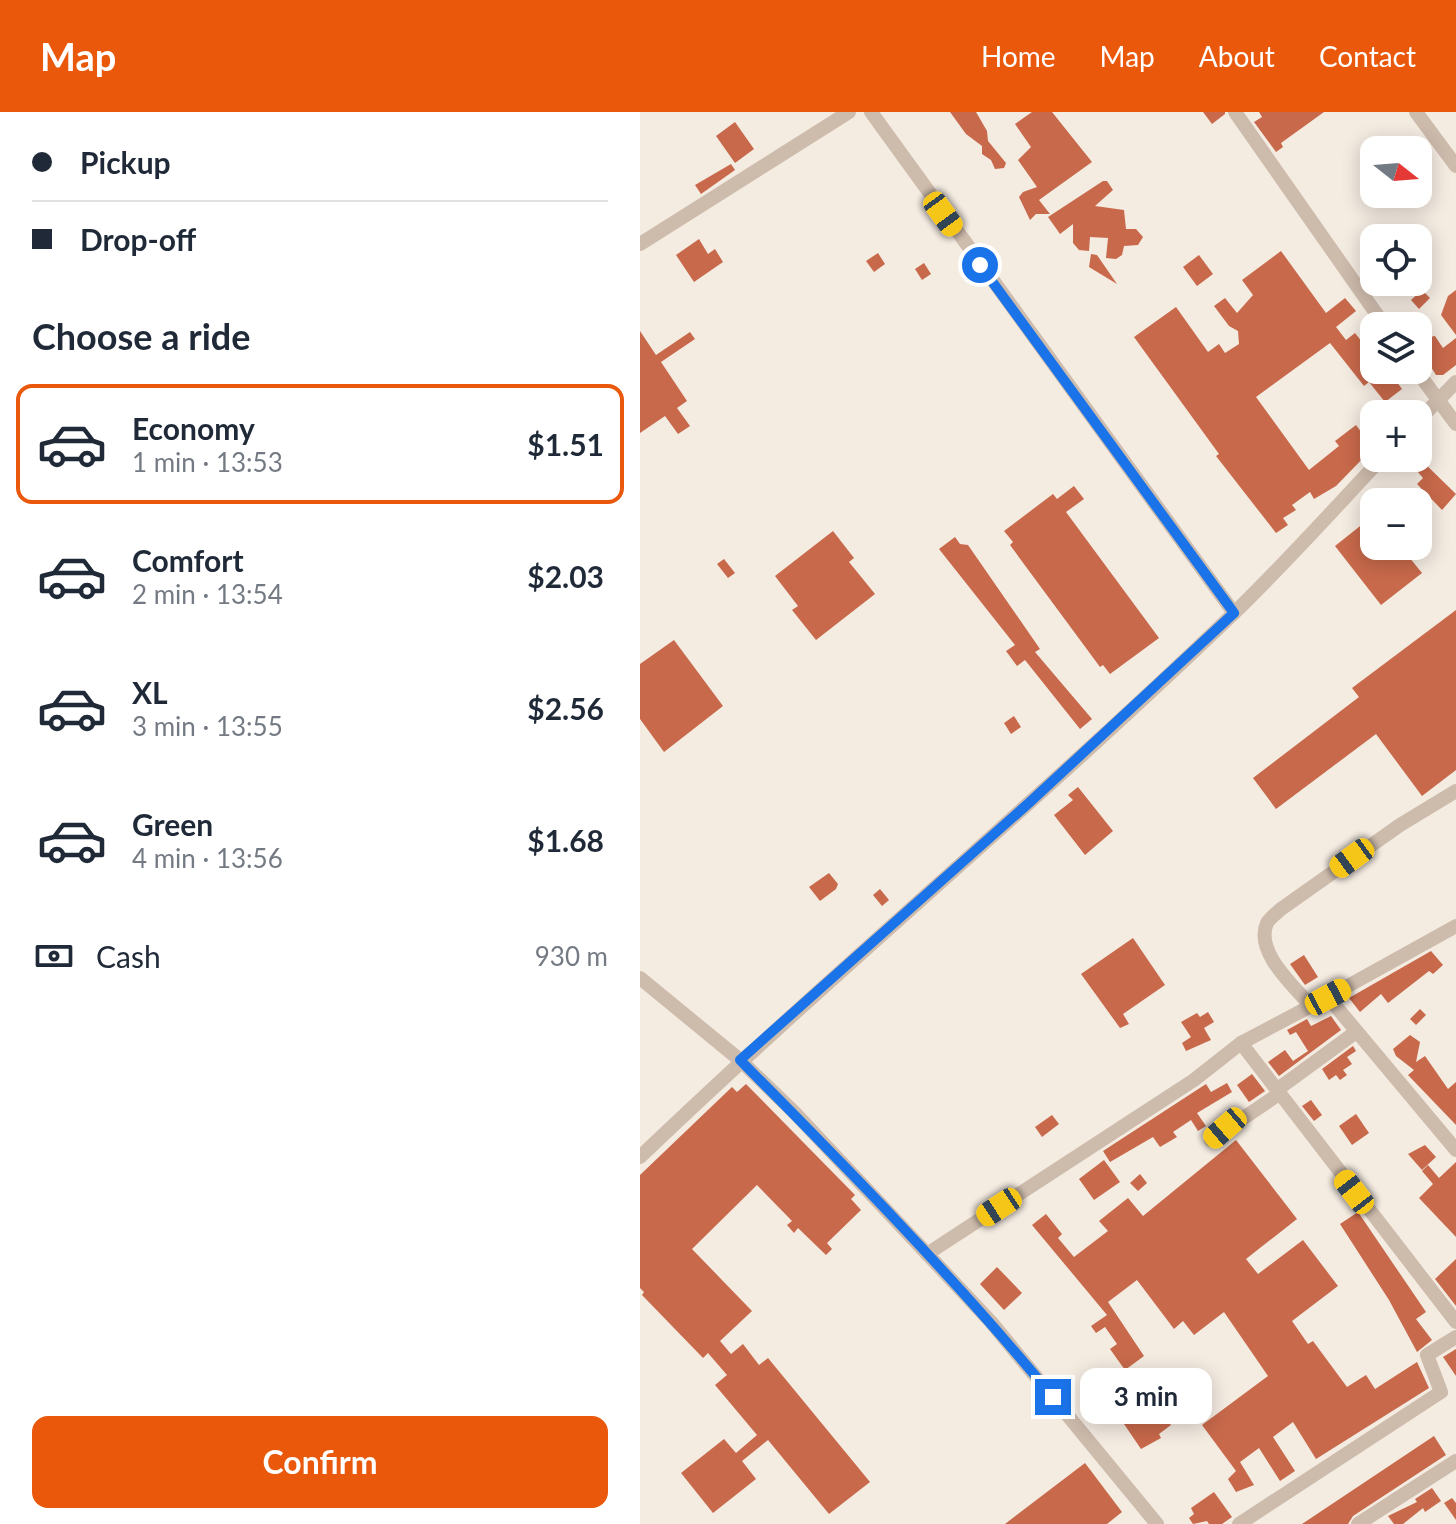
<!DOCTYPE html>
<meta charset="utf-8">
<style>
body{margin:0;font-family:Lato,sans-serif;background:#f6f6f7;color:#1f2937;height:100vh;display:flex;flex-direction:column;font-size:30px;white-space:nowrap}
*{box-sizing:border-box;margin:0}
p{font-size:26px;color:#747a83}
.icon{flex:none;width:44px;height:44px;fill:none;stroke:currentColor;stroke-width:2;stroke-linecap:round;stroke-linejoin:round}
.map{position:relative;flex:1;overflow:hidden}
.drawer{display:flex;flex-direction:column;background:#fff;width:640px}
.drawer>*{flex:none}
.guide{display:grid;align-content:center;height:176px;padding:0 32px;background:#fff}
.needle{width:52px;rotate:107deg}
.tools{position:absolute;left:720px;top:24px;display:grid;gap:16px}
.tools a{display:grid;place-items:center;width:72px;height:72px;border-radius:16px;background:#fff;box-shadow:0 4px 20px #0003;font-size:40px}
.end{position:absolute;width:36px;height:36px;margin:-18px;border:10px solid #1a73e8;background:#fff;box-shadow:0 0 0 4px #fff}
.from{border-radius:50%}
.bubble{position:absolute;height:56px;border-radius:16px;background:#fff;box-shadow:0 4px 20px #0003;font-size:26px;font-weight:700;line-height:56px;text-align:center}
.car{position:absolute;width:24px;height:48px;margin:-24px -12px;border-radius:10px;box-shadow:0 0 6px 2px #0007;background:linear-gradient(#f5c518 24%,#345 0 40%,#f5c518 0 76%,#345 0 86%,#f5c518 0)}
.guide b{display:flex;align-items:center;gap:28px;height:76px;font-size:30px}
.guide b+b{border-top:2px solid #e0e1e3}
.guide i{width:20px;height:20px;background:#1f2937}
ul{padding:0;list-style:none}
li{display:flex;align-items:center;gap:24px;height:120px;margin:0 16px 12px;padding:0 16px;border:4px solid transparent;border-radius:16px}
li div{flex:1}
li b{display:block;font-size:30px}
li em{font-style:normal;font-weight:700}
li.selected{border-color:#ea580c}
li>.icon{width:72px;height:72px;stroke-width:1.5}
h2{padding:0 32px;font-size:36px;line-height:96px}
.pay{display:flex;align-items:center;gap:20px;height:88px;padding:0 32px;font-size:30px}
.pay p{margin-inline-start:auto}
.button{display:flex;gap:16px;margin-top:auto;padding:16px 32px}
.button a{flex:1;height:92px;border-radius:16px;background:#ea580c;color:#fff;font-size:32px;font-weight:700;line-height:92px;text-align:center}
header{display:flex;align-items:center;gap:48px;box-sizing:border-box;height:112px;padding:0 40px;background:#ea580c;color:#fff}
header strong{font-size:38px}
nav{display:flex;gap:44px;margin-inline-start:auto;font-size:28px}
main{display:flex;flex:1;min-height:0}
.map>svg:first-child{display:block}
.building{fill:#c8694b}
.lines{fill:none;stroke-linecap:round;stroke-linejoin:round}
.minor{stroke:#cdbbac;stroke-width:14}
.route{stroke:#1a73e8;stroke-width:10}
</style>
<header>
<strong>Map</strong>
<nav><a>Home</a><a>Map</a><a>About</a><a>Contact</a></nav>
</header>
<main>
<section class="drawer">
<div class="guide">
<b><i class="from"></i>Pickup</b>
<b><i></i>Drop-off</b>
</div>
<h2>Choose a ride</h2>
<ul>
<li class="selected"><svg class="icon" aria-label="car" viewBox="0 0 24 24"><path d="M5 17H2v-5l4-1 3-4h7l3 4 3 1v5h-3M9 17h6M6 11h13"/><circle cx="7" cy="17" r="2"/><circle cx="17" cy="17" r="2"/></svg><div><b>Economy</b><p>1 min · 13:53</p></div><em>$1.51</em></li>
<li><svg class="icon" aria-label="car" viewBox="0 0 24 24"><path d="M5 17H2v-5l4-1 3-4h7l3 4 3 1v5h-3M9 17h6M6 11h13"/><circle cx="7" cy="17" r="2"/><circle cx="17" cy="17" r="2"/></svg><div><b>Comfort</b><p>2 min · 13:54</p></div><em>$2.03</em></li>
<li><svg class="icon" aria-label="car" viewBox="0 0 24 24"><path d="M5 17H2v-5l4-1 3-4h7l3 4 3 1v5h-3M9 17h6M6 11h13"/><circle cx="7" cy="17" r="2"/><circle cx="17" cy="17" r="2"/></svg><div><b>XL</b><p>3 min · 13:55</p></div><em>$2.56</em></li>
<li><svg class="icon" aria-label="car" viewBox="0 0 24 24"><path d="M5 17H2v-5l4-1 3-4h7l3 4 3 1v5h-3M9 17h6M6 11h13"/><circle cx="7" cy="17" r="2"/><circle cx="17" cy="17" r="2"/></svg><div><b>Green</b><p>4 min · 13:56</p></div><em>$1.68</em></li>
</ul>
<div class="pay"><svg class="icon" aria-label="cash" viewBox="0 0 24 24"><path d="M3 7h18v10H3z"/><circle cx="12" cy="12" r="2"/></svg>Cash<p>930 m</p></div>
<div class="button"><a>Confirm</a></div>
</section>
<div class="map">
<svg width="816" height="1412" viewBox="0 0 816 1412">
<rect width="100%" height="100%" fill="#f4ebe1"/>
<!-- building -->
<g class="building">
<path d="M310 0H336L347 19 348 29 366 51 364 56 355 57 351 48 342 42V34L326 22Z"/>
<path d="M392 0H412L452 50 399 88 410 102H396L390 108 379 85 383 80 397 75 378 48 391 35 375 12Z"/>
<path d="M563 0H585V2L572 12Z"/>
<path d="M619 0H684L641 31 643 35 636 40 614 10 622 5Z"/>
<path d="M95 10 114 37 95 51 76 24Z"/>
<path d="M91 52 95 58 61 82 55 73Z"/>
<path d="M463 69H467L473 78 455 94 484 98 486 117H496L503 125 498 133 484 134 482 143 476 147 466 146 468 126 450 125 449 139 439 138 433 131V112L420 122 408 105Z"/>
<path d="M59 127 68 142 75 137 83 150 54 170 36 143Z"/>
<path d="M641 139 686 201 705 186 716 199 696 215 706 228 715 221 734 245V258H748L762 277 745 290 729 270 724 274 690 231 616 285 669 358 699 334 695 329 716 313 733 336 696 374 674 387 670 380 652 393 656 398 643 406 648 413 636 421 576 344 579 342 494 225 536 195 568 240 579 232 585 241 599 232 598 219 589 214 574 194 585 186 597 201 613 183 602 168Z"/>
<path d="M238 141 245 152 234 160 226 149Z"/>
<path d="M451 142 457 143 477 172 449 155Z"/>
<path d="M559 143 573 162 557 174 543 155Z"/>
<path d="M284 151 291 162 282 168 275 157Z"/>
<path d="M782 178 790 186 779 197 771 188Z"/>
<path d="M816 178V223L801 203 808 184Z"/>
<path d="M0 219 16 243 50 220 55 227 21 250 47 289 37 296 50 314 38 322 25 304 0 321Z"/>
<path d="M795 224 803 236 816 226V253L803 263H796L778 234V227Z"/>
<path d="M778 345 816 382 802 398 777 372 783 366 771 352Z"/>
<path d="M434 374 444 387 426 400 519 526 470 562 463 553 460 555 370 433 373 430 364 419 413 382 417 387Z"/>
<path d="M734 403V434H760L782 461 741 493 695 434Z"/>
<path d="M193 419 214 446 209 450 235 482 176 528 152 498 158 494 135 464Z"/>
<path d="M315 425 320 432 328 433 400 537 395 540 452 607 440 617 385 548 377 554 366 539 375 533 299 437Z"/>
<path d="M84 447 95 461 88 466 77 452Z"/>
<path d="M816 498V658L782 684 736 622 636 697 613 666 719 585 712 576Z"/>
<path d="M34 528 83 594 24 640 0 607V552Z"/>
<path d="M374 604 381 615 371 622 364 611Z"/>
<path d="M438 675 473 719 445 743 414 703 433 688 428 683Z"/>
<path d="M189 761 198 772 196 777 180 789 169 775Z"/>
<path d="M240 777 249 788 242 794 233 783Z"/>
<path d="M493 826 525 873 483 902 489 912 480 916 441 862Z"/>
<path d="M791 839 803 853 793 862 789 859 748 891 741 882 720 900 709 886Z"/>
<path d="M664 843 678 865 665 873 650 852Z"/>
<path d="M780 897 786 903 776 913 770 907Z"/>
<path d="M568 900 574 910 564 916 571 928 546 939 542 931 551 925 541 910 557 901 560 905Z"/>
<path d="M691 904 701 918 639 964 628 950 645 938 653 949 668 939 656 920 650 923 647 918 667 907 671 914Z"/>
<path d="M770 923 780 930 776 950 785 944 808 977 816 970V1013L768 963 774 958 756 944 753 937Z"/>
<path d="M713 934 716 939 707 945 712 952 703 958 707 963 700 968 696 963 689 968 682 957Z"/>
<path d="M612 962 625 979 609 990 597 973Z"/>
<path d="M587 971 592 980 557 1001 566 1014 558 1019 551 1008 533 1020 537 1025 520 1035 513 1025 470 1050 463 1039 566 972 571 980Z"/>
<path d="M106 972 215 1083 211 1087 221 1098 187 1131 192 1137 186 1143 158 1116 154 1121 147 1113 152 1109 117 1073 52 1137 112 1199 80 1229 91 1242 103 1232 119 1253 128 1246 230 1370 189 1402 128 1328 102 1349 116 1367 73 1401 41 1361 84 1327 96 1341 117 1323 75 1273 87 1263 68 1241 63 1246 2 1183 4 1180 0 1176V1063L92 975 97 980Z"/>
<path d="M671 988 682 1003 674 1009 662 994Z"/>
<path d="M716 1002 729 1021 712 1033 699 1014Z"/>
<path d="M412 1003 419 1012 402 1025 395 1015Z"/>
<path d="M596 1028 657 1107 606 1147 618 1162 663 1128 698 1174 652 1209 668 1232 673 1229 707 1275 726 1263 735 1277 777 1250 789 1276 676 1347 653 1310 633 1325 655 1359 640 1369 619 1336 600 1350 614 1373 596 1380 588 1367 596 1359 562 1313 628 1264 584 1200 554 1223 543 1209 534 1217 497 1168 468 1190 504 1244 485 1258 470 1237 477 1232 465 1215 456 1221 451 1214 467 1203 392 1113 406 1102 422 1122 418 1126 434 1145 468 1119 459 1109 488 1086 503 1104Z"/>
<path d="M785 1033 796 1045 782 1058 768 1042Z"/>
<path d="M464 1048 480 1070 454 1088 439 1067Z"/>
<path d="M816 1050V1125L779 1086 793 1072 782 1059 788 1053 799 1066Z"/>
<path d="M500 1062 507 1071 498 1079 490 1071Z"/>
<path d="M718 1100 786 1200 776 1207 792 1228 777 1240 749 1188 700 1112Z"/>
<path d="M816 1147V1194L795 1167Z"/>
<path d="M357 1155 382 1181 364 1198 340 1172Z"/>
<path d="M816 1237V1264L803 1245Z"/>
<path d="M514 1292 531 1313 519 1322 521 1326 501 1337 484 1312Z"/>
<path d="M794 1324 806 1343 713 1404 708 1412H662Z"/>
<path d="M445 1351 482 1400 467 1412H365Z"/>
<path d="M792 1376 801 1389 785 1400 783 1396 763 1412H754L748 1404 777 1390 775 1387Z"/>
<path d="M574 1380 592 1405 582 1412H569L567 1409 553 1412 549 1406 554 1402 551 1396Z"/>
<path d="M812 1386 816 1391V1408L804 1391Z"/>
</g>
<g class="lines">
<!-- minor -->
<g class="minor">
<path d="M231 0 594 501"/>
<path d="M595 0 745 214"/>
<path d="M776 0 816 54"/>
<path d="M0 132 209 0"/>
<path d="M776 258 816 312"/>
<path d="M778 309 816 270"/>
<path d="M0 866 100 948 155 1001 351 1210 517 1412"/>
<path d="M688 885 816 814"/>
<path d="M671 894C655 875 614 840 627 811 630 806 637 801 641 797L760 713 816 679"/>
<path d="M601 931 816 1210"/>
<path d="M571 1028 636 984 638 977 716 920"/>
<path d="M0 1045C193 860 399 689 592 503 644 453 693 398 742 346"/>
<path d="M287 1142 554 968 601 931 688 885 816 1038"/>
<path d="M599 1412 801 1280 787 1243 816 1225"/>
<path d="M718 1412 816 1349"/>
</g>
</g>
<g class="lines">
<!-- route -->
<path class="route" d="M340 153 594 501 390 690 100 948C208 1057 316 1167 413 1285"/>
</g>
</svg>
<div class="tools">
<a><svg class="needle" viewBox="-14 -14 28 28"><path d="M0-13l5 13h-10z" fill="#e53935"/><path d="M0 13l5-13h-10z" fill="#747a83"/></svg></a>
<a><svg class="icon" aria-label="locate" viewBox="0 0 24 24"><circle cx="12" cy="12" r="6"/><path d="M12 2v4M12 18v4M2 12h4M18 12h4"/></svg></a>
<a><svg class="icon" aria-label="layers" viewBox="0 0 24 24"><path d="M12 4l9 5-9 5-9-5zM3 14l9 5 9-5"/></svg></a>
<a>+</a>
<a>−</a>
</div>
<i class="end from" style="left:340px;top:153px"></i>
<i class="end" style="left:413px;top:1285px"></i>
<div class="bubble" style="left:440px;top:1256px;width:132px">3 min</div>
<i class="car" style="left:303px;top:102px;rotate:144deg"></i>
<i class="car" style="left:712px;top:746px;rotate:234deg"></i>
<i class="car" style="left:688px;top:885px;rotate:62deg"></i>
<i class="car" style="left:585px;top:1016px;rotate:229deg"></i>
<i class="car" style="left:714px;top:1080px;rotate:322deg"></i>
<i class="car" style="left:359px;top:1095px;rotate:237deg"></i>
</div>
</main>
